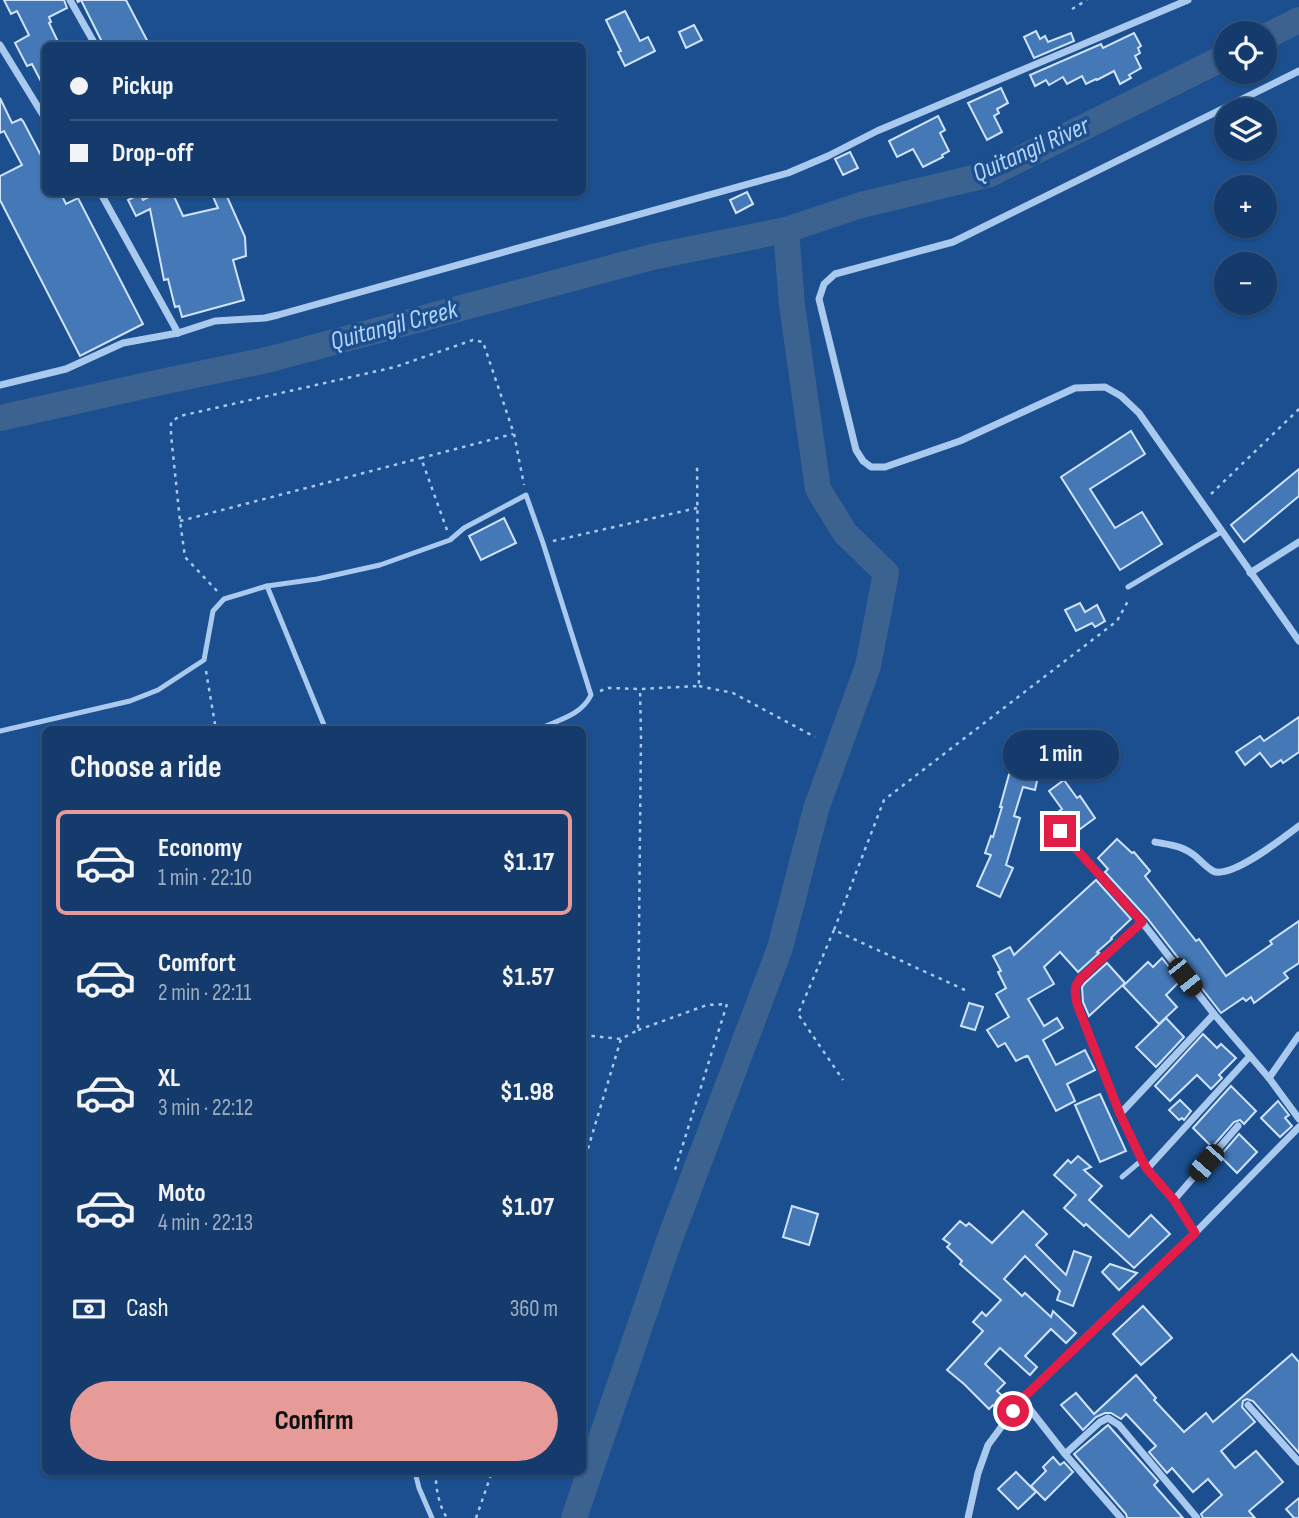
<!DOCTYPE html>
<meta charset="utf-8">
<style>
body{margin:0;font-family:"Sofia Sans Condensed",sans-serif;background:#1d4271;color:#f1f3f6;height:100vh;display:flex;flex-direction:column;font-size:26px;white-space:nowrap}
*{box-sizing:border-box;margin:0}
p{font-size:23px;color:#9dadc1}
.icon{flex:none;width:38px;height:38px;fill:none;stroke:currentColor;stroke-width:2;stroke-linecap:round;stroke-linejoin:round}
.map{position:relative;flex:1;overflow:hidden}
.details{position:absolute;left:42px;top:726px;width:544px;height:749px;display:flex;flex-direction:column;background:#143b6b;border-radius:10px;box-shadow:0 2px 5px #0004,0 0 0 2px #33557e}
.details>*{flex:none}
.banner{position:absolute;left:42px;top:42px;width:544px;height:154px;border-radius:10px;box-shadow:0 2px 5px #0004,0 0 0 2px #33557e;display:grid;align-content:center;height:154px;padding:0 28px;background:#143b6b}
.fabs{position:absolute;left:1214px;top:21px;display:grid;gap:14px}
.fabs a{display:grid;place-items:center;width:63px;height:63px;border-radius:50%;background:#143b6b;box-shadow:0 2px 5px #0004,0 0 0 2px #33557e;font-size:35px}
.end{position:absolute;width:32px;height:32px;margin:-16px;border:9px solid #e11d48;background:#fff;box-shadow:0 0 0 4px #fff}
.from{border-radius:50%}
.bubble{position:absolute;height:49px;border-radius:24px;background:#143b6b;box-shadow:0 2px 5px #0004,0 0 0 2px #33557e;font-size:23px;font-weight:700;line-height:49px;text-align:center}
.car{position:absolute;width:21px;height:42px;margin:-21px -10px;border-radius:9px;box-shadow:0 0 5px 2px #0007;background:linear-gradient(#222 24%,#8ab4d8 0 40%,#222 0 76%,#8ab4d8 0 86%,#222 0)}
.banner b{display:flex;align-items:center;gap:24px;height:66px;font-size:26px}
.banner b+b{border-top:2px solid #33557e}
.banner i{width:18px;height:18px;background:#f1f3f6}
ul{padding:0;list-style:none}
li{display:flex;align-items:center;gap:21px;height:105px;margin:0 14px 10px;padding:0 14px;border:4px solid transparent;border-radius:10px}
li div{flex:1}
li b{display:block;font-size:26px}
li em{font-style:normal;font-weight:700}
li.current{border-color:#e69b98}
li>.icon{width:63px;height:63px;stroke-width:1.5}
h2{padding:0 28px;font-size:32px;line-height:84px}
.pay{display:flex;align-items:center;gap:18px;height:77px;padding:0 28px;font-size:26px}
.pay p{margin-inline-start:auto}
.primary-button{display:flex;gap:14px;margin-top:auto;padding:14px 28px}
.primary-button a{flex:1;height:80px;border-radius:42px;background:#e69b98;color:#111;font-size:28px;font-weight:700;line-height:80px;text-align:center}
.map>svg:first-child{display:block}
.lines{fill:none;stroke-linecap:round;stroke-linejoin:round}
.river{stroke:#3c6290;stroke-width:26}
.building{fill:#4478b7;stroke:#cfe3fa;stroke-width:2}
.path{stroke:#a9c9ee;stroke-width:2.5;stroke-dasharray:3.5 5;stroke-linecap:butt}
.lane{stroke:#a9c9ee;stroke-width:5}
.street{stroke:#a9c9ee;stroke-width:7}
.route{stroke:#e11d48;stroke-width:9}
.labels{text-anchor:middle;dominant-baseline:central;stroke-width:7;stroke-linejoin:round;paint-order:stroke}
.water-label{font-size:26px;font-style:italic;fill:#b5d3f5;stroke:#1b4f8f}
</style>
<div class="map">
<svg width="1299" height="1518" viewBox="0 0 1299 1518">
<rect width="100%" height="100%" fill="#1b4f8f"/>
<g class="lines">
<!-- river -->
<g class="river">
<path d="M1265 37 1299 20"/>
<path d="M0 418 161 382 267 360 652 257 786 230 861 205 990 174 1227 56"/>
<path d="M574 1518 669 1241 780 948 816 809 868 666 886 573 845 533 818 489 792 305 786 230"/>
</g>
</g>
<!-- building -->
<g class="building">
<path d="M4 0H64L67 8 49 17 51 22 49 23 60 46H46V91L32 64 27 66 15 43 29 35 17 11 11 14Z"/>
<path d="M77 0H126L150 46H104L81 0 78 2Z"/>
<path d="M625 11 640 41 648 37 655 51 625 66 618 52 621 51 606 20Z"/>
<path d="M694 25 702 40 686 48 679 32Z"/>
<path d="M1036 31 1040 39 1045 36 1048 42 1071 33 1074 41 1034 58 1024 37Z"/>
<path d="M1134 33 1141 46 1138 48 1140 53 1135 56 1141 68 1129 75 1131 78 1120 84 1114 71 1097 80 1096 79 1086 84 1082 76 1067 84 1063 77 1049 85 1046 80 1035 86 1030 75 1101 44 1103 48Z"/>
<path d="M1001 88 1008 103 997 109 999 113 994 116 1002 132 987 140 968 103Z"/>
<path d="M0 98 12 123 21 119 23 121 46 165V192H60L66 204 78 198 143 324 80 356 0 200V176L22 165 4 131 0 133Z"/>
<path d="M938 116 945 130 940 133 949 151 942 155 943 157 923 167 913 149 897 157 889 141Z"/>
<path d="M850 152 858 168 843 175 835 159Z"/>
<path d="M159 192H172L183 216 218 208 211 192H225L245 237 246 256 233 260 244 300 182 317 179 306 175 307 168 279 164 280 150 209 136 216 128 200 140 194 143 200Z"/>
<path d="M747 192 753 204 736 213 730 200Z"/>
<path d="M1131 431 1145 454 1090 489 1115 528 1142 512 1162 544 1120 570 1061 477Z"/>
<path d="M1299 469V496L1244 542 1231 525Z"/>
<path d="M504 518 516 543 481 560 469 536Z"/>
<path d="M1080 603 1085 612 1097 605 1105 621 1095 627 1092 623 1076 631 1065 610Z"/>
<path d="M1299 717V752L1283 763 1281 760 1271 767 1260 753 1245 765 1236 752 1260 736 1264 741Z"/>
<path d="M1018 742 1041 748 1034 771 1039 772 1035 790 1023 787 1014 816 1020 818 1006 865 1013 868 1000 897 977 886 991 855 985 853 991 836 993 837 1002 807H1000Z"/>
<path d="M1064 780 1077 798 1080 796 1095 818 1072 835 1062 825 1054 815 1062 809 1049 791Z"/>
<path d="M1117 839 1132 853 1134 852 1150 871 1145 876 1196 941 1199 939 1226 976 1272 944 1270 941 1299 921V963L1284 973 1288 978 1254 1003 1251 997 1246 1001 1243 998 1221 1013 1147 918 1105 872 1108 869 1098 858Z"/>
<path d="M1096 880 1131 919 1111 938 1112 939 1097 952 1099 953 1078 972 1060 952 1044 967 1054 984 1028 999 1044 1026 1057 1018 1063 1028 1043 1040 1056 1065 1085 1050 1095 1070 1067 1084 1075 1101 1056 1111 1028 1056 1026 1057V1056L1016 1061 1005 1043 998 1047 987 1030 1009 1017 996 994 1006 988 998 972 1001 971 993 956 1010 947 1014 955Z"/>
<path d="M1162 958 1180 981 1166 995 1177 1007 1159 1024 1123 986 1148 962 1153 967Z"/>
<path d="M1107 963 1125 983 1089 1016 1083 1002 1082 987 1085 983Z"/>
<path d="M969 1003 983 1007 975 1030 961 1026Z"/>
<path d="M1166 1018 1184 1037 1156 1067 1136 1047Z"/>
<path d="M1203 1034 1217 1048 1221 1044 1236 1058 1219 1075 1222 1078 1211 1089 1197 1075 1170 1101 1155 1086Z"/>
<path d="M1231 1086 1256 1111 1244 1124 1240 1120 1234 1122 1212 1147 1193 1128Z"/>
<path d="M1100 1094 1126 1151 1100 1162 1075 1105Z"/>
<path d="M1180 1100 1191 1111 1184 1120 1182 1118 1179 1120 1169 1110Z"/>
<path d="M1278 1101 1289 1115 1285 1118 1292 1126 1280 1137 1261 1118Z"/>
<path d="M1239 1134 1257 1152 1237 1173 1220 1156Z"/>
<path d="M1078 1156 1091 1167 1084 1170 1102 1186 1089 1200 1129 1237 1151 1215 1170 1234 1134 1268 1086 1224 1084 1226 1064 1208 1076 1195 1054 1175 1068 1160 1071 1163Z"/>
<path d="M792 1206 818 1214 809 1245 783 1237Z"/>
<path d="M1023 1211 1047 1234 1036 1245 1066 1275 1074 1251 1091 1257 1073 1306 1057 1300 1060 1291 1025 1256 1004 1279 1022 1296 1025 1293 1051 1317 1053 1311 1076 1333 1066 1343 1051 1329 1025 1356 1037 1367 1030 1375 1000 1348 985 1364 1005 1383 997 1391 1011 1404 1002 1413 993 1405 989 1409 964 1384 947 1370 983 1331 973 1322 982 1312 986 1316 1001 1300 960 1264 962 1261 947 1247 950 1244 943 1239 960 1221 966 1226 969 1223 992 1243Z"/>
<path d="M1110 1264 1137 1273 1119 1290 1102 1272Z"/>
<path d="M1143 1306 1172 1338 1141 1365 1113 1334Z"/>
<path d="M1292 1354 1299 1362V1453L1253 1401 1247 1399 1243 1401 1242 1407 1255 1422 1221 1451 1235 1468 1256 1451 1283 1482 1249 1511 1255 1518H1203L1201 1514 1222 1495 1208 1479 1193 1492 1172 1468 1167 1473 1149 1452 1156 1446 1126 1414 1121 1419 1111 1413H1105L1096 1417 1083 1430 1061 1405 1076 1393 1094 1414 1136 1375 1156 1398 1154 1400 1184 1432 1206 1413 1213 1422Z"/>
<path d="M1108 1425 1158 1481 1154 1485 1183 1518H1127L1126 1514 1074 1454Z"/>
<path d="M1053 1457 1060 1465 1064 1462 1073 1472 1045 1500 1031 1486 1046 1471 1043 1467Z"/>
<path d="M1016 1472 1036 1492 1018 1509 998 1489Z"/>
<path d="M1299 1498V1518H1294L1286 1509Z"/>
</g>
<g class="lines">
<!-- path -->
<g class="path">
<path d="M1072 9 1087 0"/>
<path d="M1211 494 1299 409"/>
<path d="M180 521 421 458"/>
<path d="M447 530 421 458 513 434"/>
<path d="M553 541 697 508"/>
<path d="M217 591 185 557 180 521 171 435V422L180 416 395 367 473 340 483 342 514 434 524 485"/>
<path d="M206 671 216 730"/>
<path d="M699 686 733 693 815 737"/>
<path d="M600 691 608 688 640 689 699 686 697 464"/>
<path d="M834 930 798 1014 843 1080"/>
<path d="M965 990 834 930 884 800 1117 621 1128 601V598"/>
<path d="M638 1030 707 1005 727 1004 674 1173"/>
<path d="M583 1035 621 1039 638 1030 641 736 640 689"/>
<path d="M583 1165 621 1039"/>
<path d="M436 1472C435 1486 439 1506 447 1518"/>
<path d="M476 1518 492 1472"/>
</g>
<!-- lane -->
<g class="lane">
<path d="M267 586 326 730"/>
<path d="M1128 587 1221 532"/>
<path d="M0 731 130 701 158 690 204 660 213 611 224 599 267 586 317 579 380 565 450 540 464 528 526 495 543 543 591 695C581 716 557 720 537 730"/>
<path d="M1122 1177 1142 1160"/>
<path d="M415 1472 419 1488 432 1518"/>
</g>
<!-- street -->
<g class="street">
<path d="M70 0 96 46"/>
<path d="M0 45 46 120"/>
<path d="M1299 71 953 242 835 274 824 284 819 299 856 450 863 461 871 467H885L960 441 1075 388 1105 387 1121 396 1139 413 1299 641"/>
<path d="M100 192 178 333"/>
<path d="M0 385 66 369 123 343 178 333 215 321 265 318 278 315 788 173 828 156 877 131 1188 0"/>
<path d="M1250 573 1299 542"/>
<path d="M1060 831 1142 922 1214 1014 1269 1078 1299 1119"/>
<path d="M1155 842C1167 844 1181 846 1191 853 1199 858 1205 867 1213 871 1231 880 1284 837 1299 826"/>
<path d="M1142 922 1080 979C1073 988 1075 993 1077 1004L1120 1114 1142 1160 1147 1169 1174 1200 1195 1233"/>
<path d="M1269 1078 1299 1035"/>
<path d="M1120 1114 1214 1014"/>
<path d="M1147 1169 1250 1056"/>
<path d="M1174 1200 1238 1126"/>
<path d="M1022 1399 1065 1454 1121 1518"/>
<path d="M1248 1405 1299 1462"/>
<path d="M1065 1454 1100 1422 1108 1418 1119 1425 1197 1518"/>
<path d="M968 1518 978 1473 988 1445 1022 1399 1195 1233 1299 1127"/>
</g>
</g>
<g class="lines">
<!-- route -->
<path class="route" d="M1013 1411 1022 1399 1195 1233 1174 1200 1147 1169 1142 1160 1120 1114 1077 1004C1075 993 1073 988 1080 979L1142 922 1060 831"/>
</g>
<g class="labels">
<!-- water labels -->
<g class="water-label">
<text transform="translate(1031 150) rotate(-24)">Quitangil River</text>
<text transform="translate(394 326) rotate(-15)">Quitangil Creek</text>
</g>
</g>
</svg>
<div class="fabs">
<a><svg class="icon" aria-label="locate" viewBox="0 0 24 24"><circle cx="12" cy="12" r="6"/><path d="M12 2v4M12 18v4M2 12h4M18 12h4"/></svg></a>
<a><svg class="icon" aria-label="layers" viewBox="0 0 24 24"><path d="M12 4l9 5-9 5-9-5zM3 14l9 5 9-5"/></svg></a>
<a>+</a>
<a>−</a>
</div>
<i class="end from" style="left:1013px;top:1411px"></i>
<i class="end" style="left:1060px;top:831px"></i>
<div class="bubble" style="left:1003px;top:730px;width:116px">1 min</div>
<i class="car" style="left:1185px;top:977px;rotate:142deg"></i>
<i class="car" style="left:1206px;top:1163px;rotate:221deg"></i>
<div class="banner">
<b><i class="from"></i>Pickup</b>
<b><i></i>Drop-off</b>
</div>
<section class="details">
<h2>Choose a ride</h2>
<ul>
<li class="current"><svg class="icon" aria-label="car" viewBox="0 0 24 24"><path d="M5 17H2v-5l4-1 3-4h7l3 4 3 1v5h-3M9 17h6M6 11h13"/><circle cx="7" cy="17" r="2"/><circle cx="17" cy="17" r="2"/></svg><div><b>Economy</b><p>1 min · 22:10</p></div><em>$1.17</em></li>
<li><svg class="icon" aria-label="car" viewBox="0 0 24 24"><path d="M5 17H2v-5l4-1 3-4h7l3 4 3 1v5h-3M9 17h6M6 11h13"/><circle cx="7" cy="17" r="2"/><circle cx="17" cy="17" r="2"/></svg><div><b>Comfort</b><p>2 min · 22:11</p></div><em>$1.57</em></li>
<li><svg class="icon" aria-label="car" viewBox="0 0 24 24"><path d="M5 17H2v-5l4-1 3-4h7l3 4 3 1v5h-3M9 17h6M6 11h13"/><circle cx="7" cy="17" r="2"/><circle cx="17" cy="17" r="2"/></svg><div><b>XL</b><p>3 min · 22:12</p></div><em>$1.98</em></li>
<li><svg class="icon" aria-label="car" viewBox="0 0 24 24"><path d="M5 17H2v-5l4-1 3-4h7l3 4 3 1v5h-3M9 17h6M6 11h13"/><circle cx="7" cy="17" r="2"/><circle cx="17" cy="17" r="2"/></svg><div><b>Moto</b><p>4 min · 22:13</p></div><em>$1.07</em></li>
</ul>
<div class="pay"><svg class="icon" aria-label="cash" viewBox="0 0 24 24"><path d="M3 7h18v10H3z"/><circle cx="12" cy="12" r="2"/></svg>Cash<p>360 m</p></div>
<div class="primary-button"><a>Confirm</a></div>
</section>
</div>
